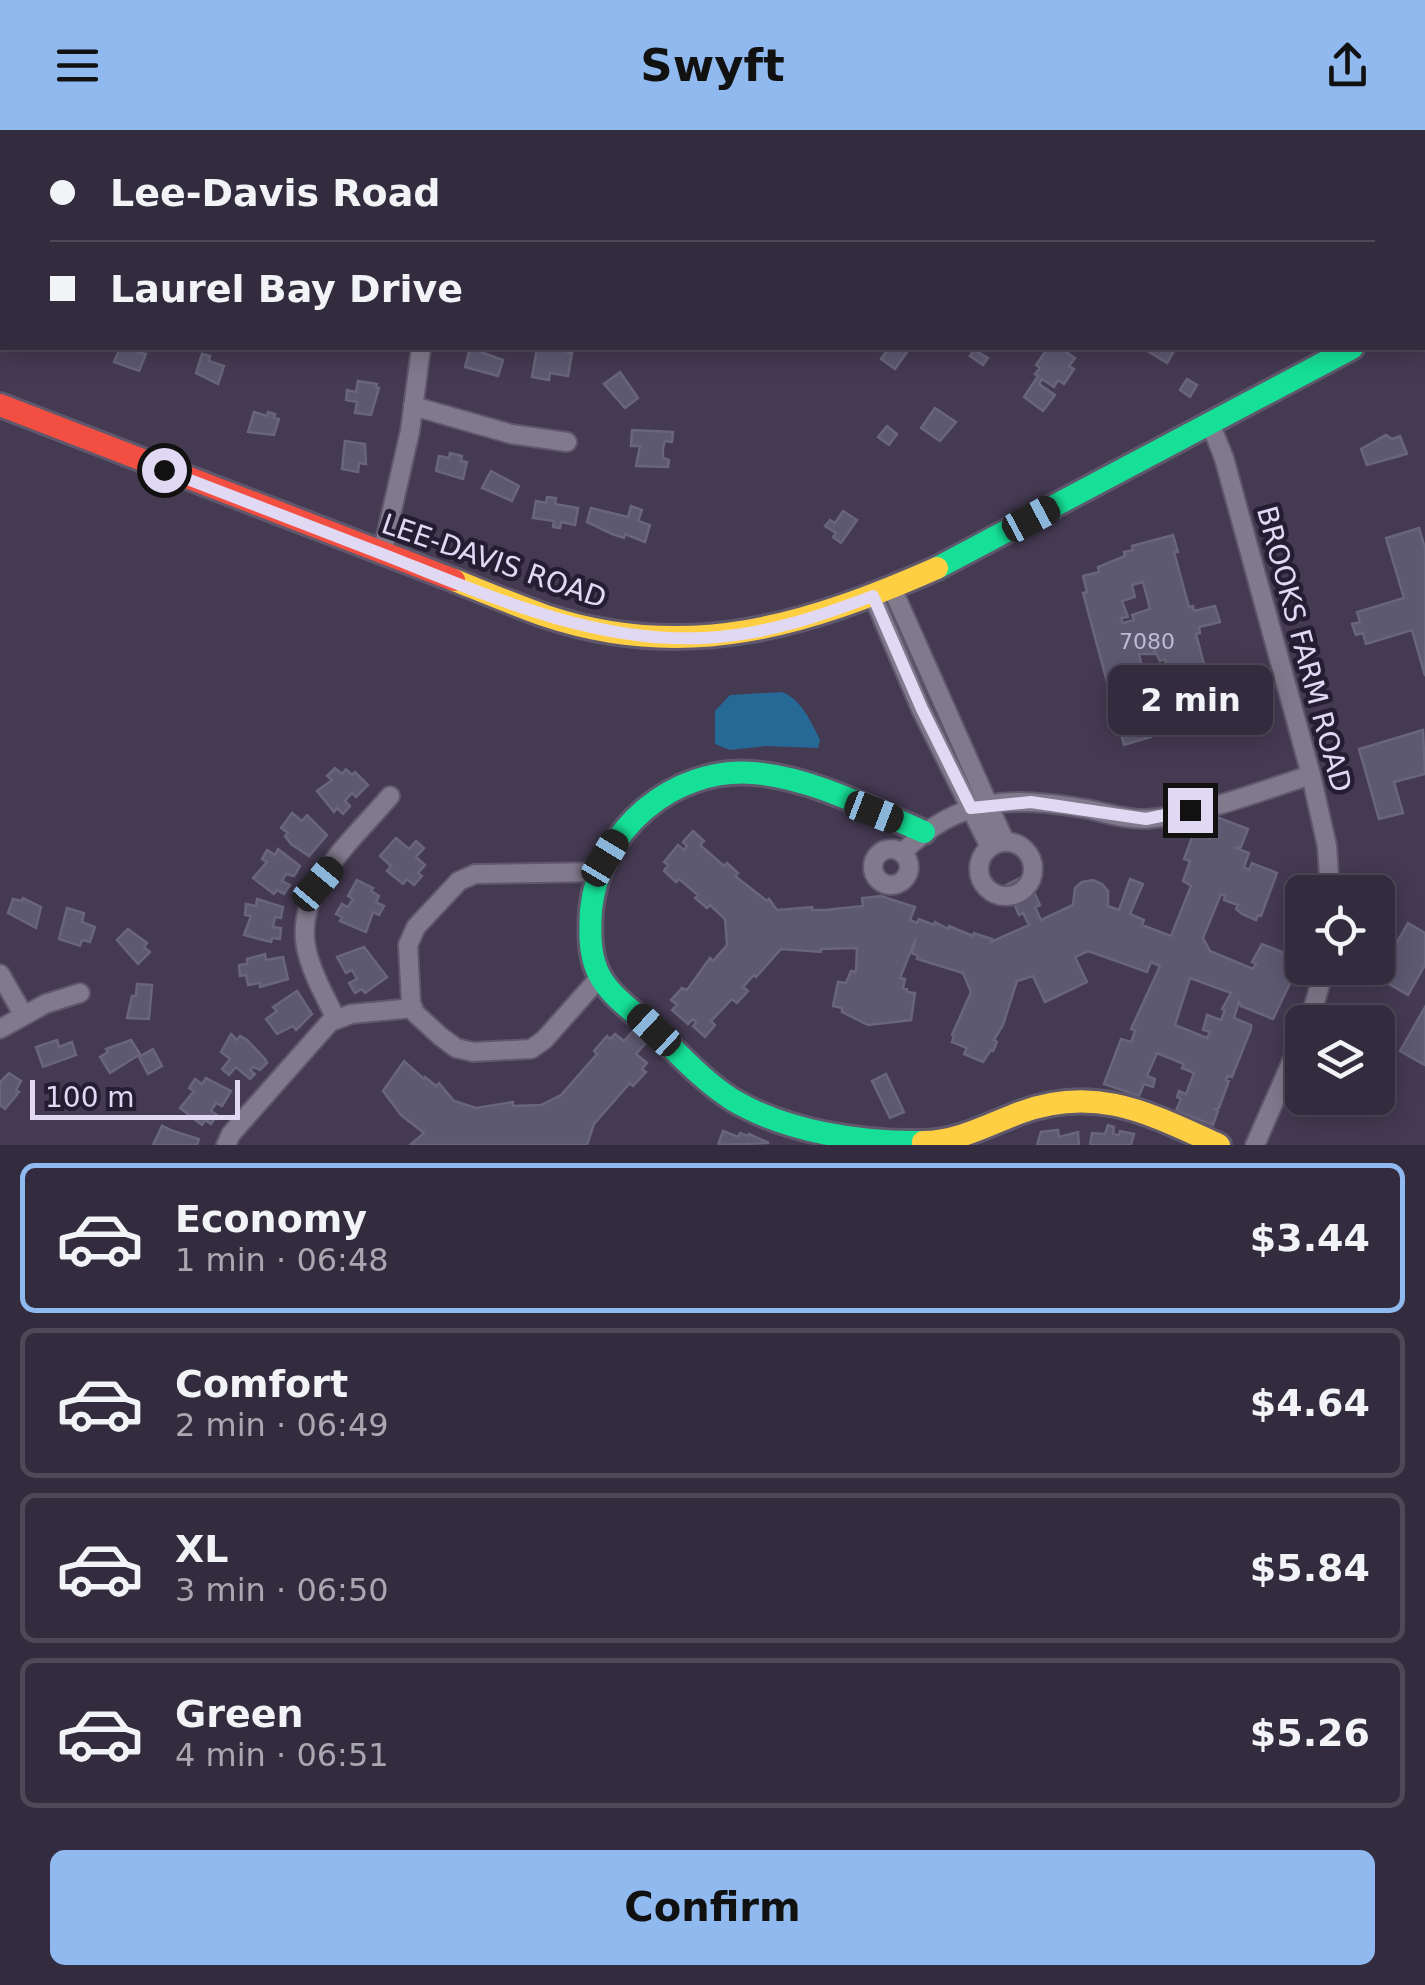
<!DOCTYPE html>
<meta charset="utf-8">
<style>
body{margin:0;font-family:"DejaVu Sans",sans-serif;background:#3e3849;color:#f1f3f6;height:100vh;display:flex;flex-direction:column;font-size:38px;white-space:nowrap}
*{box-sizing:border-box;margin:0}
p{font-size:32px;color:#a9a7b0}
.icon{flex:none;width:55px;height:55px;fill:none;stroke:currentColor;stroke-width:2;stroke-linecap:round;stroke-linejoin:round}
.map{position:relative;height:1015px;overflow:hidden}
.drawer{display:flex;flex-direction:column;background:#332c3e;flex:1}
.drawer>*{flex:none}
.hud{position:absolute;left:0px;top:0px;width:1425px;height:220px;box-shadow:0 5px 25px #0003,0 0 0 2px #4e4858;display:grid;align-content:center;height:220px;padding:0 50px;background:#332c3e}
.controls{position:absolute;left:1285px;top:745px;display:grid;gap:20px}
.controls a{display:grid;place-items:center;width:110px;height:110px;border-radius:15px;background:#332c3e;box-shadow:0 5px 25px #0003,0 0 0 2px #4e4858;font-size:50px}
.scale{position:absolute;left:30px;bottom:25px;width:210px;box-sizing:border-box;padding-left:10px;border:5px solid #e1d8f4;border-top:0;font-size:28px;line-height:35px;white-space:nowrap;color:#e1d8f4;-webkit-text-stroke:8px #251e32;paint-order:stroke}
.end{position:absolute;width:45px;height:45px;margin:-22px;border:12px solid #e1d8f4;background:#111;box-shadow:0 0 0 5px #111}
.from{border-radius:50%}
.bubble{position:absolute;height:70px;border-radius:15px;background:#332c3e;box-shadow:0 5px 25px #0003,0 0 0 2px #4e4858;font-size:32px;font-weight:800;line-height:70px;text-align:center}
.car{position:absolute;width:30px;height:60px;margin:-30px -15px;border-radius:12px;box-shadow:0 0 8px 2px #0007;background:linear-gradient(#222 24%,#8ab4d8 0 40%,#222 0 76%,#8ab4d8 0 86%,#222 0)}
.hud b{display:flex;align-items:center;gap:35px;height:95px;font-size:38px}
.hud b+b{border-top:2px solid #4e4858}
.hud i{width:25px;height:25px;background:#f1f3f6}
ul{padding:18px 0 0;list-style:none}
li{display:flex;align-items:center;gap:30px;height:150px;margin:0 20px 15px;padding:0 30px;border:5px solid #4e4858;border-radius:15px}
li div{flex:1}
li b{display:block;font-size:38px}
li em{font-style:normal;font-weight:800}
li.selected{border-color:#90b9f0}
li>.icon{width:90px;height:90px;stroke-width:1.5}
.primary-button{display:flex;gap:20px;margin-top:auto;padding:20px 50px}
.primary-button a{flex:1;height:115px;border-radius:15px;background:#90b9f0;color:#111;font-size:40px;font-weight:800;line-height:115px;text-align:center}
header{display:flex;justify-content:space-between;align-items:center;height:130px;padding:0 50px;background:#90b9f0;color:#111;font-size:45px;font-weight:800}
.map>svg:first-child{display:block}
.water{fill:#266996}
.building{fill:#5d5971;stroke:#69657a;stroke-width:2.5;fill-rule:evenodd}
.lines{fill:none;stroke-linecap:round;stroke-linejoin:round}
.street-casing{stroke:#5f576c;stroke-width:22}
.fast-casing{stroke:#5f576c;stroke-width:28}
.slow-casing{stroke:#5f576c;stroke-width:28}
.jam-casing{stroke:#5f576c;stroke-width:28}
.street{stroke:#817a8d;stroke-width:18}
.fast{stroke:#16e098;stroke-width:22}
.slow{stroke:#ffcf43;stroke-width:22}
.jam{stroke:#f24e42;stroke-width:22}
.route{stroke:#e1d8f4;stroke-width:12}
.labels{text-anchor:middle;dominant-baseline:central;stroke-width:9;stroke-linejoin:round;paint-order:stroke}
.number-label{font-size:22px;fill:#c0b8d3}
.street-label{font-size:28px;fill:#e1d8f4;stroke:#251e32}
</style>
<header><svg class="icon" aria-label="menu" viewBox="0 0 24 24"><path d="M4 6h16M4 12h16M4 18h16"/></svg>Swyft<svg class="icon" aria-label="share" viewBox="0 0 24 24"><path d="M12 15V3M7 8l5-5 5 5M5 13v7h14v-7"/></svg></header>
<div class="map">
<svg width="1425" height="1015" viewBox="0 0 1425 1015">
<rect width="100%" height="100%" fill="#443a52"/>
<!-- water -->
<path class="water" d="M782 562C802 570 811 592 820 610L818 618 766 616 730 620 715 614V581L730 565Z"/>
<!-- building -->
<g class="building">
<path d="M120 218 146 224 139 241 114 232Z"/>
<path d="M470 218 503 230 498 246 465 237Z"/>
<path d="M537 218H552L572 223 568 246 550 243 549 250 532 247Z"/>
<path d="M889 218H901L907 222 895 239 881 229Z"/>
<path d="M1048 218H1060L1075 228 1069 236 1074 239 1064 254 1058 250 1054 257 1042 249 1039 254 1055 265 1043 281 1024 267 1038 246 1035 244 1040 238 1036 235Z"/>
<path d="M1143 218H1169L1174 221 1167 233Z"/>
<path d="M974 220 988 228 983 235 970 226Z"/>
<path d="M202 224 210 226 209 231 224 236 218 254 196 243Z"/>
<path d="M620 242 638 268 625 278 604 254Z"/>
<path d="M1187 249 1197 255 1190 267 1180 260Z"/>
<path d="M358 251 377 254 376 258H379L371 285 355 283 357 272 346 270 347 260 356 262Z"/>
<path d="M935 278 956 292 940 311 921 298Z"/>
<path d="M254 282 267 286 268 282 275 284 274 288 279 289 274 305 248 302Z"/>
<path d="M887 296 897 304 889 315 878 307Z"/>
<path d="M632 300 673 302 672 312 665 311 663 318V328L669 330 668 337 636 336 640 316H631Z"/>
<path d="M1386 305 1392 309 1400 306 1407 324 1367 335 1361 319Z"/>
<path d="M345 311 365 314 366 334 359 333 358 342 342 339Z"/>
<path d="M450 323 462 326 461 331 467 332 463 349 436 341 439 326 449 328Z"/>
<path d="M491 341 519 356 512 371 482 358Z"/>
<path d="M547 367 556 368 555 374 578 378 575 395 561 392 560 398 553 397 554 391 533 388 536 371 546 373Z"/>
<path d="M631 376 642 380 638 391 650 395 645 412 625 404 624 408 612 404 587 392 591 378 628 387Z"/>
<path d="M843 381 857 390 841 413 833 407 836 403 825 396 830 390 835 393Z"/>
<path d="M1419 398 1425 418V546L1412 500 1366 514 1363 503 1356 505 1352 494 1360 492 1357 482 1404 468 1386 408Z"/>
<path d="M1173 405 1178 422H1174L1189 477 1193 476 1194 481 1215 476 1220 492 1199 497 1200 503 1196 504 1211 560 1216 559 1220 575 1149 597 1151 607 1124 615 1083 463 1087 462 1083 446 1099 442 1098 437 1125 426 1124 422 1133 420 1132 416ZM1143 452 1150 479 1132 485 1134 490 1123 493 1121 488 1128 487 1122 471 1135 467 1132 455ZM1154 519 1160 531 1165 529 1171 552 1147 559 1139 524H1155Z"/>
<path d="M1423 600 1425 644 1394 652 1403 683 1379 689 1359 619Z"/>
<path d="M335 638 342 644 346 639 352 645 355 642 368 655 356 667 352 663 345 671 350 676 343 684 337 678 334 682 317 661 332 650 327 646Z"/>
<path d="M292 683 302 691 307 685 327 705 309 726 291 714 285 706 288 703 281 698Z"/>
<path d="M1214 686 1248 699 1241 717 1236 718 1249 723 1244 737 1249 740 1252 733 1277 743 1261 786 1258 785 1256 790 1242 784 1236 779 1238 775 1224 770 1225 766 1221 764 1203 808 1210 821 1253 839 1256 833 1252 832 1262 814 1292 826 1288 836 1292 838 1287 850 1291 851 1273 889 1241 876 1239 872 1234 888 1251 895V899L1232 947 1228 946 1226 950 1229 951 1219 978 1215 979 1218 981 1213 995 1176 981 1181 969 1177 967 1179 961 1186 964 1194 943 1182 938 1184 934 1157 923 1147 946 1155 949 1153 957 1144 954 1139 966 1104 954 1121 909 1131 912 1135 901 1131 899 1160 836 1151 832 1147 842 1088 821 1075 827 1087 852 1045 872 1033 846 1017 851 1003 895 994 910 997 912 993 921 991 920 983 932 964 924 967 918 952 912 954 906 952 905 971 862 963 843 917 829 918 826 912 823 916 808 900 848 905 849 903 858 907 859V862L915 863 911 890 868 895 842 882V878L833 876 838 852 846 853 851 841 856 842 857 818 821 819V822L781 819 756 847 754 845 743 857 748 861 737 873 732 869 711 891 715 895 705 907 693 896 696 892 693 889 688 894 672 880 677 875 671 870 682 858 687 860 710 828 713 831 727 815 725 789 710 775 707 778 695 768 698 765 679 749 676 752 664 741 668 735 664 732 678 715 684 720 687 716 683 712 693 701 704 711 700 715 724 736 727 733 738 743 735 746 767 771 769 769 777 780 812 777V780H825L863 776 862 768 881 766 915 777 910 790 917 793 919 789 934 795 935 792 948 799 949 796 973 806 974 803 992 809 991 812 1029 795 1023 783 1019 785 1006 755 1026 745 1040 775 1035 777 1041 790 1073 775 1075 758 1082 752 1093 750 1102 754 1108 761V776L1119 780 1130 749 1143 754 1130 784 1144 790 1142 795 1171 806 1191 756 1183 751 1190 731 1184 729 1194 702 1209 708 1207 703ZM1190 848 1231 863 1222 879 1225 880 1221 890 1207 885 1203 900 1210 902 1207 908 1175 895Z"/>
<path d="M396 708 409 719 416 711 424 718 416 727 425 735 418 743 422 746 414 755 407 749 403 754 387 741 391 736 380 726Z"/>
<path d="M278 719 300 736 294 746 286 744 282 751 290 755 284 764 277 760 274 764 253 748 267 732 262 729 267 720 275 725Z"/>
<path d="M357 750 373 758 371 761 379 766 376 772 384 776 379 785 373 782 366 802 340 791 342 787 336 784 342 774 348 777 353 769 348 766Z"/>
<path d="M23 768 41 777 36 798 8 783 13 769 22 771Z"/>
<path d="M257 769 283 777 281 788 275 787 273 797 281 798 280 809 272 808 271 812 244 805 251 786 245 785 246 774 256 776Z"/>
<path d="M67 778 84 783 82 792 95 797 90 812 82 810 80 816 59 809Z"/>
<path d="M1408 793 1425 803V835L1408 865 1377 847Z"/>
<path d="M128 799 147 813 144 817 150 822 138 834 117 810Z"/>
<path d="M364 817 387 847 365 863 362 859 355 863 349 853 357 849 352 840 346 843 337 827Z"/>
<path d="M265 824 266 830 283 827 288 849 260 857V853L248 855 246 845 240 846 239 835 247 834V829Z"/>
<path d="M137 854 152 855 149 889 127 888 132 866H136Z"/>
<path d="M297 861 312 884 296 900 293 896 277 904 266 889 277 881 273 877Z"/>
<path d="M1425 877V935L1400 921Z"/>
<path d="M632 902 645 914 636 924 647 933 642 939 646 942 633 956 630 953 594 994 587 1015H410L424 1003 401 985 383 961 404 931 424 949 425 947 436 956 439 953 454 971 476 978 513 972V976L541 975 561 965 597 924 594 921 607 906 610 909 615 904 624 911Z"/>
<path d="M231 904 237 910 240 906 247 910 265 929 267 933 260 940 253 937 250 940 255 944 250 949 236 937 229 945 222 939 230 929 221 922Z"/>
<path d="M57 910 59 917 72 912 76 925 43 937 36 917Z"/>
<path d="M131 910 140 924 110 943 100 927 108 922 106 919Z"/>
<path d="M153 919 162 936 148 944 139 927Z"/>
<path d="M9 943 21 951 16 960 19 962 5 979 0 975V952Z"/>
<path d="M886 944 904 982 890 988 872 951Z"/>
<path d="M206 948 231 961 222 976 216 973 211 981 217 985 211 994 205 990 202 995 180 978 194 961 189 958 195 949 202 954Z"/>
<path d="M1108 995 1114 997 1113 1004 1119 1005 1120 1001 1134 1004 1131 1015H1090L1092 1003 1105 1004Z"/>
<path d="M162 996 173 1001 199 1009 197 1015H153Z"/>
<path d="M1058 1000 1059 1007 1078 1002 1079 1015H1037L1041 1002Z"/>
<path d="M723 1001 738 1007 740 1003 748 1006 749 1004 769 1013 718 1015Z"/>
</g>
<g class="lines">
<!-- street casing -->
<g class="street-casing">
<g id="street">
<path d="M6 0V2"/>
<path d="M1367 0 1371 2"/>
<path d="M453 2 454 0"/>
<path d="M631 2V0"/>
<path d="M1422 42 1425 44"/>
<path d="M0 104 2 96"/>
<path d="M413 276 511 304 567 312"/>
<path d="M1210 293 1224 328 1311 645 1327 716 1330 762"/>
<path d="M382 424 410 301 421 218"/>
<path d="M892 458 1005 712"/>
<path d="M873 466 921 579 990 717"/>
<circle cx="1006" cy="739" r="27"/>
<circle cx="891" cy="737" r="18"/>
<path d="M902 723C959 666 1011 666 1087 679 1107 683 1127 690 1147 689 1200 685 1261 661 1311 645"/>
<path d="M598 742 475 744 459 751 416 797 408 815 411 873 415 883 440 906 456 918 473 922 531 919 544 910 600 847"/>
<path d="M0 844 23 884"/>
<path d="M336 889C325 866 311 842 306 817 295 757 355 708 390 666"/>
<path d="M1309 892 1325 838"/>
<path d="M0 899 45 874 80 863"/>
<path d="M226 1015 231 1004 330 892 351 884 413 878"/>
<path d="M1255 1015 1302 908"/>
</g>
</g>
<!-- fast casing -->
<g class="fast-casing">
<g id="fast">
<path d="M1422 178 1425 176"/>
<path d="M937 438 1352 218"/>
<path d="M923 1012C861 1013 787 1002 733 970 703 951 679 924 654 900 635 882 607 865 597 840 589 821 590 800 591 780 599 700 673 637 753 643 813 648 870 679 924 702"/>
</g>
</g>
<!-- slow casing -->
<g class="slow-casing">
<g id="slow">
<path d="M454 450C484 462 515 475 546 486 687 533 808 495 937 438"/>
<path d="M923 1012C957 1012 988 995 1019 983 1096 954 1150 984 1219 1015"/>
</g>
</g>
<!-- jam casing -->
<g class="jam-casing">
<path id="jam" d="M0 275 454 450"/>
</g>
<!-- street -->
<use href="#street" class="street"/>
<!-- fast -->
<use href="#fast" class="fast"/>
<!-- slow -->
<use href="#slow" class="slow"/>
<!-- jam -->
<use href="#jam" class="jam"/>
</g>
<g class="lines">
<!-- route -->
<path class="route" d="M164 340C239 369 315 398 390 427 491 467 594 513 704 508 764 505 818 487 873 466L922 579 971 678 1031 672 1146 689 1190 680"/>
</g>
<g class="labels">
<!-- number labels -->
<g class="number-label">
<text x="1147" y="511">7080</text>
</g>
<!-- street labels -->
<g class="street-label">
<text transform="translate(494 431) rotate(19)">LEE-DAVIS ROAD</text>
<text transform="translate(1304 519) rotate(75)">BROOKS FARM ROAD</text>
</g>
</g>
</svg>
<div class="controls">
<a><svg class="icon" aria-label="locate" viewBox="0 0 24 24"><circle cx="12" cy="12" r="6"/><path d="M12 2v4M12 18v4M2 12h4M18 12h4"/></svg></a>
<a><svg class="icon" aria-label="layers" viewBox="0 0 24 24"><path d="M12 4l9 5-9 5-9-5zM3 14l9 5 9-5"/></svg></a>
</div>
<div class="scale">100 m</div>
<i class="end from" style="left:164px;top:340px"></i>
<i class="end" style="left:1190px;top:680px"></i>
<div class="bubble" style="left:1108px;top:535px;width:165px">2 min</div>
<i class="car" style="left:1031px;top:389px;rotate:62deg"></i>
<i class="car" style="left:874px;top:682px;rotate:111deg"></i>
<i class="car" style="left:605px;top:728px;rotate:31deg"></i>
<i class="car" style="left:318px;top:754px;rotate:40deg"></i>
<i class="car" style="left:654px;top:900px;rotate:313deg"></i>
<div class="hud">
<b><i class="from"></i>Lee-Davis Road</b>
<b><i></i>Laurel Bay Drive</b>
</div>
</div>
<section class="drawer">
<ul>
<li class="selected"><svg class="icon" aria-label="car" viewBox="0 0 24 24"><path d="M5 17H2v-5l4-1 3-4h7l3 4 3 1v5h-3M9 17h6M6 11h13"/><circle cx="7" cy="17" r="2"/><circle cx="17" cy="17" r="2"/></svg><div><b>Economy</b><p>1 min · 06:48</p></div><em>$3.44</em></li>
<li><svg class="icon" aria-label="car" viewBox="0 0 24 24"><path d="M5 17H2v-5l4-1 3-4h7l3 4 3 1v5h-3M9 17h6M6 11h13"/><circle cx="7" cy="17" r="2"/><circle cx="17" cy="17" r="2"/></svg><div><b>Comfort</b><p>2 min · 06:49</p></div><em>$4.64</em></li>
<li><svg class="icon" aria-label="car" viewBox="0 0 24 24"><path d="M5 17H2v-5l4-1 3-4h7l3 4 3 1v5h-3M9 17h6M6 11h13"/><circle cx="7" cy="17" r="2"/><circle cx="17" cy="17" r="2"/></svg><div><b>XL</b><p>3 min · 06:50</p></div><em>$5.84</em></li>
<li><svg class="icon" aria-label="car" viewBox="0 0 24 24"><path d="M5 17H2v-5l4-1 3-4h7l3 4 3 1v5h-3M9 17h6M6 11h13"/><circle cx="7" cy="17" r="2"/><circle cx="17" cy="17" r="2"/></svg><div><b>Green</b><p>4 min · 06:51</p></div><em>$5.26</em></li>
</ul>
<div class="primary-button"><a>Confirm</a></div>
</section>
